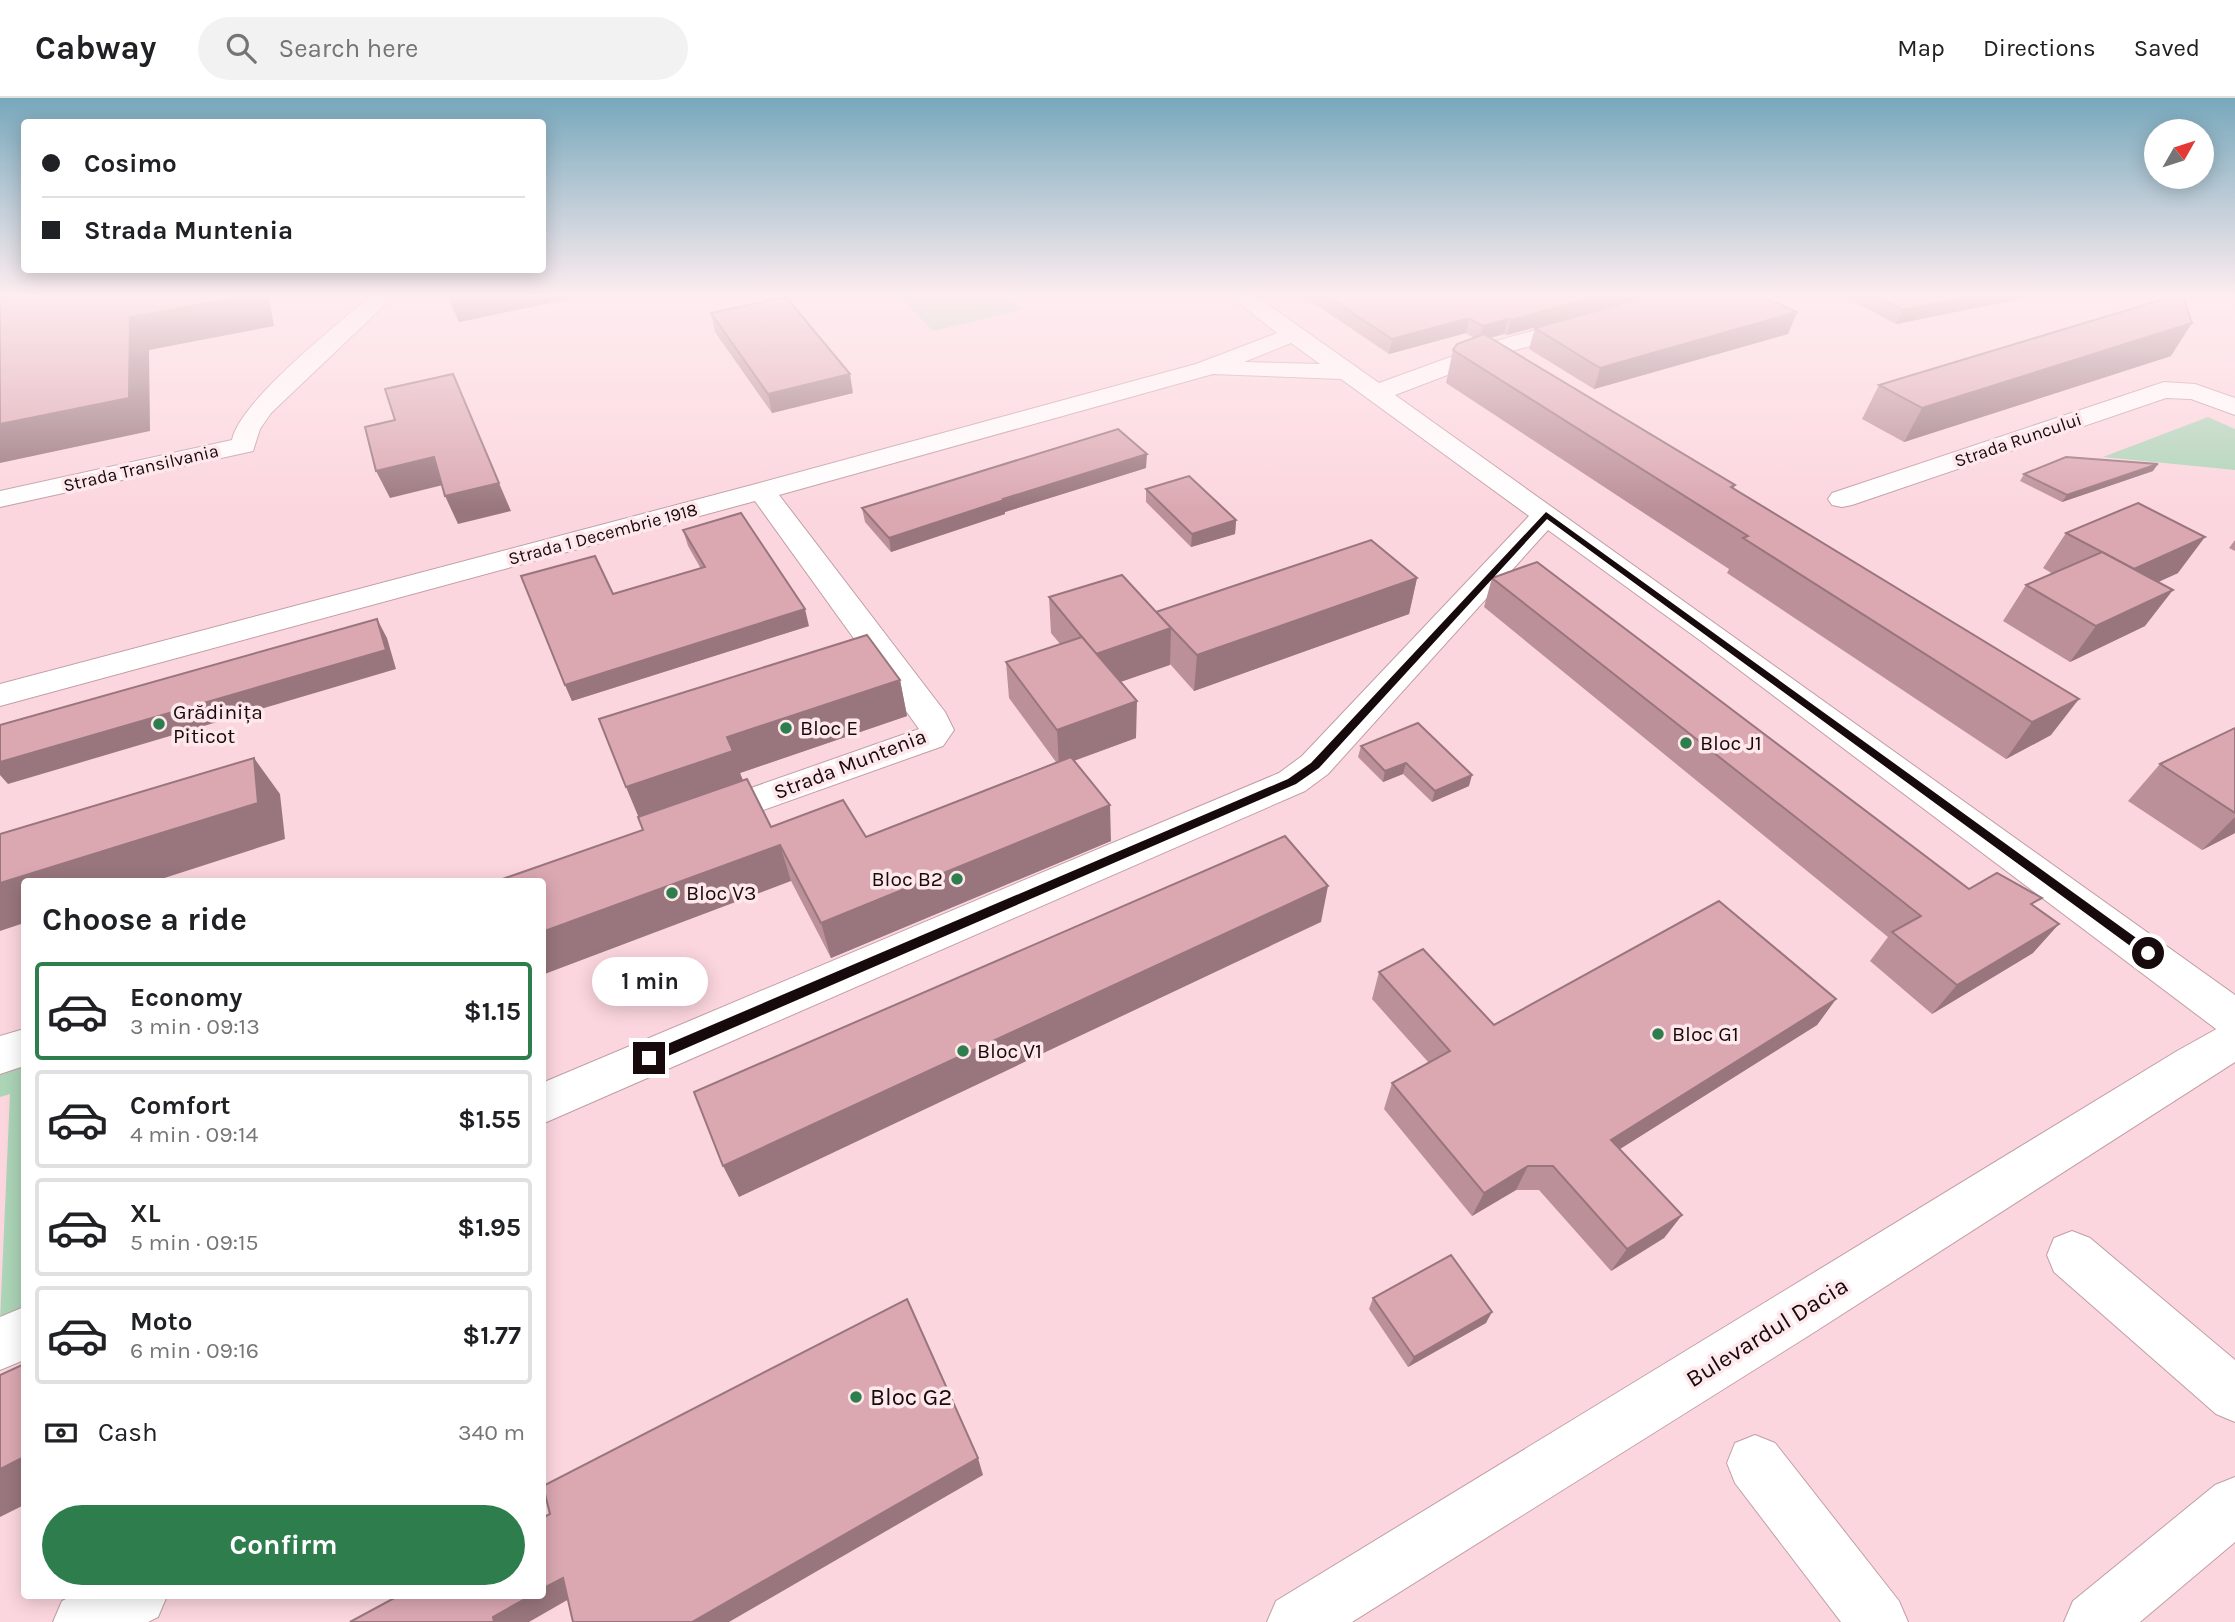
<!DOCTYPE html>
<meta charset="utf-8">
<style>
body{margin:0;font-family:Karla,sans-serif;background:#f2f2f2;color:#202124;height:100vh;display:flex;flex-direction:column;font-size:26px;white-space:nowrap}
*{box-sizing:border-box;margin:0}
p{font-size:23px;color:#757577}
.icon{flex:none;width:38px;height:38px;fill:none;stroke:currentColor;stroke-width:2;stroke-linecap:round;stroke-linejoin:round}
.map{position:relative;flex:1;overflow:hidden}
.panel{position:absolute;left:21px;top:780px;width:525px;height:721px;display:flex;flex-direction:column;background:#fff;border-radius:7px;box-shadow:0 4px 18px #0003}
.panel>*{flex:none}
.guide{position:absolute;left:21px;top:21px;width:525px;height:154px;border-radius:7px;box-shadow:0 4px 18px #0003;display:grid;align-content:center;height:154px;padding:0 21px;background:#fff}
.needle{width:46px;rotate:51deg}
.controls{position:absolute;left:2144px;top:21px;display:grid;gap:14px}
.controls a{display:grid;place-items:center;width:70px;height:70px;border-radius:50%;background:#fff;box-shadow:0 4px 18px #0003;font-size:35px}
.end{position:absolute;width:32px;height:32px;margin:-16px;border:9px solid #160a0c;background:#fff;box-shadow:0 0 0 4px #fff}
.from{border-radius:50%}
.bubble{position:absolute;height:49px;border-radius:24px;background:#fff;box-shadow:0 4px 18px #0003;font-size:23px;font-weight:700;line-height:49px;text-align:center}
.guide b{display:flex;align-items:center;gap:24px;height:66px;font-size:26px}
.guide b+b{border-top:2px solid #e0e0e0}
.guide i{width:18px;height:18px;background:#202124}
ul{padding:0;list-style:none}
li{display:flex;align-items:center;gap:21px;height:98px;margin:0 14px 10px;padding:0 7px;border:4px solid #e0e0e0;border-radius:7px}
li div{flex:1}
li b{display:block;font-size:26px}
li em{font-style:normal;font-weight:700}
li.on{border-color:#2e7d4d}
li>.icon{width:63px;height:63px;stroke-width:1.5}
h2{padding:0 21px;font-size:32px;line-height:84px}
.pay{display:flex;align-items:center;gap:18px;height:77px;padding:0 21px;font-size:26px}
.pay p{margin-inline-start:auto}
.button{display:flex;gap:14px;margin-top:auto;padding:14px 21px}
.button a{flex:1;height:80px;border-radius:42px;background:#2e7d4d;color:#fff;font-size:28px;font-weight:700;line-height:80px;text-align:center}
header{display:flex;align-items:center;gap:42px;box-sizing:border-box;height:98px;padding:0 35px;background:#fff;border-bottom:2px solid #e0e0e0}
header strong{font-size:33px}
nav{display:flex;gap:38px;margin-inline-start:auto;font-size:24px}
.search{width:490px;height:63px;background:#f2f2f2;display:flex;align-items:center;gap:18px;box-sizing:border-box;padding:0 24px;border-radius:38px;color:#757577;font-size:26px}
.map>svg:first-child{display:block}
.green{fill:#acd4b7}
.lines{fill:none;stroke-linecap:round;stroke-linejoin:round}
.minor-casing{stroke:#c19ea5;stroke-width:2}
.major-casing{stroke:#c19ea5;stroke-width:2}
.minor{fill:#fff;fill-rule:evenodd}
.major{fill:#fff;fill-rule:evenodd}
.wall{fill:#bc9099}
.shaded-wall{fill:#99767d}
.building{fill:#dba8b2;stroke:#99767d;stroke-width:2}
.route{fill:#160a0c}
.poi-dot{fill:#2e7d4d;stroke:#ffe8ec;stroke-width:2.5}
.labels{text-anchor:middle;dominant-baseline:central;stroke-width:7;stroke-linejoin:round;paint-order:stroke}
.far-street-label{font-size:18px;fill:#160a0c;stroke:#ffe8ec}
.poi-label{font-size:21px;fill:#160a0c;stroke:#ffe8ec;text-anchor:start}
.street-label{font-size:21px;fill:#160a0c;stroke:#ffe8ec}
.near-street-label{font-size:24px;fill:#160a0c;stroke:#ffe8ec}
.near-poi-label{font-size:24px;fill:#160a0c;stroke:#ffe8ec;text-anchor:start}
</style>
<header>
<strong>Cabway</strong>
<div class="search"><svg class="icon" aria-label="search" viewBox="0 0 24 24"><circle cx="10" cy="10" r="6"/><path d="M15 15l6 6"/></svg>Search here</div>
<nav><a>Map</a><a>Directions</a><a>Saved</a></nav>
</header>
<div class="map">
<svg width="2235" height="1524" viewBox="0 0 2235 1524">
<rect width="100%" height="100%" fill="#fcd6de"/>
<!-- green -->
<g class="green">
<path d="M899 198H1006L1022 212 933 233Z"/>
<path d="M2208 319 2235 331V372L2103 359Z"/>
<path d="M24 962 21 1175 24 1174V1212L0 1223 10 996 0 999V972Z"/>
</g>
<g class="lines">
<!-- minor casing -->
<g class="minor-casing">
<g id="minor">
<path d="M370 198H394L271 315 260 331 253 353 0 409V393L232 342C239 304 337 227 370 198Z"/>
<path d="M1230 198H1256L1379 285 1489 245 1656 198H1693L1690 203 1505 255 1395 297 2235 897V939L2220 934 1701 543 1548 432 1328 676 1305 693 542 1026V985L1279 675 1302 658 1529 418 1341 281 1213 276 779 397 945 614 954 632 943 648 707 732 694 728 688 719 694 710 919 631 755 403 0 608V586L752 387 1196 266 1277 235ZM1291 245 1320 266 1244 264Z"/>
<path d="M2164 284 2195 286 2235 300V317L2191 301 2166 300 1852 407 1842 409 1832 407 1828 401 1832 395Z"/>
<path d="M24 931V968L0 976V938Z"/>
<path d="M2072 1133 2090 1140 2235 1262V1324L2216 1316 2054 1174 2047 1157 2054 1140Z"/>
<path d="M24 1209V1262L0 1272V1219Z"/>
<path d="M1755 1337 1775 1345 1899 1503 1908 1524H1841L1735 1385 1727 1365 1735 1345Z"/>
<path d="M2235 1379V1444L2140 1524H2064L2073 1503 2215 1387Z"/>
<path d="M72 1498H167L158 1519 148 1524H53L62 1503Z"/>
</g>
</g>
<!-- major casing -->
<g class="major-casing">
<path id="major" d="M2235 924V964L1813 1235 1352 1524H1267L1276 1503 2177 953 2220 929Z"/>
</g>
<!-- minor -->
<use href="#minor" class="minor"/>
<!-- major -->
<use href="#major" class="major"/>
</g>
<!-- wall -->
<g class="wall">
<path d="M447 198H574V200L459 224Z"/>
<path d="M1303 198H1646L1507 237 1504 236 1490 240 1735 387 1734 390 2051 637 2006 661 1727 475 1729 471 1446 285 1453 252 1474 240 1466 235 1389 256Z"/>
<path d="M1843 198H2034L1896 226Z"/>
<path d="M1797 214 1788 236 1594 291 1529 251 1535 230Z"/>
<path d="M711 215 853 295 772 315 715 234Z"/>
<path d="M2171 258 1904 344 1862 321 1879 287Z"/>
<path d="M1146 370 1005 414V416L891 454 865 424 862 410Z"/>
<path d="M2153 373 2062 404 2020 383 2024 376Z"/>
<path d="M1146 391 1236 422 1235 436 1191 449 1146 404Z"/>
<path d="M683 432 809 528 572 603 565 587 613 496 701 471 688 448Z"/>
<path d="M2066 435 2178 475 2158 484 2145 528 2070 564 2003 523 2026 487 2053 476 2043 470Z"/>
<path d="M2235 442V453L2229 450Z"/>
<path d="M1417 480 1409 516 1194 593 1170 566 1120 584 1136 640 1074 663 1111 743 831 860 791 783 643 732 638 719 900 582 907 618 740 675 743 682 771 729 866 739 1056 664 1009 600 1006 564 1060 546 1051 535 1049 499 1156 514Z"/>
<path d="M1492 480 1969 791 2034 809 2033 855 1932 916 1870 863 1888 839 1484 509Z"/>
<path d="M2235 630V735L2202 752 2128 703 2160 666Z"/>
<path d="M1361 648 1469 688 1432 704 1403 676 1383 684 1358 659Z"/>
<path d="M1379 874 1494 927 1836 901 1817 927 1620 1051 1682 1117 1664 1140 1611 1173 1539 1092H1516L1472 1118 1384 1011 1392 985 1429 965 1372 901Z"/>
<path d="M1373 1200 1486 1225 1408 1269 1369 1211Z"/>
</g>
<!-- shaded-wall -->
<g class="shaded-wall">
<path d="M0 198H116L0 218Z"/>
<path d="M246 198H269L274 228 149 252 150 333 0 365V326L130 219Z"/>
<path d="M448 198H574V200L459 224Z"/>
<path d="M1598 198H1646L1507 237 1511 222Z"/>
<path d="M1972 198H2034L1896 226 1903 212Z"/>
<path d="M1797 214 1788 236 1594 291 1600 270Z"/>
<path d="M1469 220 1466 235 1389 256 1392 241Z"/>
<path d="M1508 221 1504 236 1479 243 1483 228Z"/>
<path d="M2192 225 2171 258 1904 344 1922 310Z"/>
<path d="M850 276 853 295 772 315 768 296Z"/>
<path d="M1147 356 1146 370 1005 414V416L891 454 889 440 1003 401Z"/>
<path d="M434 359 447 386 390 400 376 373Z"/>
<path d="M2158 366 2153 373 2062 404 2067 397Z"/>
<path d="M499 385 511 413 458 426 445 398Z"/>
<path d="M1236 422 1235 436 1191 449 1192 436Z"/>
<path d="M2205 439 2178 475 2108 507 2134 471Z"/>
<path d="M1417 480 1409 516 1194 593 1197 557Z"/>
<path d="M2173 492 2145 528 2070 564 2096 528Z"/>
<path d="M805 511 809 528 572 603 565 587Z"/>
<path d="M377 521 387 540 396 571 8 686 0 677V664Z"/>
<path d="M1171 530 1170 567 1097 592 1096 556Z"/>
<path d="M900 582 907 618 740 675 745 689 641 725 626 689 727 639Z"/>
<path d="M2079 601 2051 637 2006 661 2032 624Z"/>
<path d="M1137 603 1136 640 1059 668 1057 632Z"/>
<path d="M254 660 280 696 285 741 152 784H24V825L0 833V785Z"/>
<path d="M1406 665 1403 676 1383 684 1385 673Z"/>
<path d="M1472 677 1469 688 1432 704 1435 693Z"/>
<path d="M1110 707 1111 743 831 860 821 825Z"/>
<path d="M2235 719V735L2202 752Z"/>
<path d="M780 747 791 783 542 877V834Z"/>
<path d="M1328 788 1321 824 739 1099 723 1068Z"/>
<path d="M2059 826 2033 855 1932 916 1957 887Z"/>
<path d="M1836 901 1817 927 1596 1066 1611 1042Z"/>
<path d="M1528 1068 1516 1092 1472 1118 1484 1095Z"/>
<path d="M1682 1117 1664 1140 1611 1173 1627 1151Z"/>
<path d="M1492 1214 1486 1225 1408 1269 1414 1259Z"/>
<path d="M24 1359V1407L0 1419V1371Z"/>
<path d="M978 1360 983 1377 729 1524H692Z"/>
<path d="M563 1480 583 1493 529 1524H494L493 1519 530 1498H542V1491Z"/>
</g>
<!-- building -->
<g class="building">
<path d="M23 198H246L130 219 129 300 0 326V202Z"/>
<path d="M1327 198H1598L1511 222 1508 221 1483 228 1469 220 1392 241Z"/>
<path d="M1649 198H1761L1797 214 1600 270 1535 230Z"/>
<path d="M1876 198H1972L1903 212Z"/>
<path d="M2174 198H2183L2192 225 1922 310 1879 287Z"/>
<path d="M786 199 850 276 768 296 711 215Z"/>
<path d="M1484 236 1735 387 1731 389 2079 601 2032 624 1743 440 1748 438 1453 252 1457 246Z"/>
<path d="M453 276 499 385 445 398 434 359 376 373 365 329 395 322 385 291Z"/>
<path d="M1118 331 1147 356 1003 401 1004 402 889 440 862 410Z"/>
<path d="M2066 359 2158 366 2067 397 2024 376Z"/>
<path d="M1189 378 1236 422 1192 436 1146 391Z"/>
<path d="M2138 405 2205 439 2134 471 2066 435Z"/>
<path d="M741 415 805 511 565 587 521 478 595 458 613 496 705 469 683 432Z"/>
<path d="M1371 442 1417 480 1197 557 1156 514Z"/>
<path d="M2102 454 2173 492 2096 528 2026 487Z"/>
<path d="M1537 464 1969 791 1997 775 2042 800 2031 806 2059 826 1957 887 1892 834 1921 818 1492 480Z"/>
<path d="M1122 477 1171 530 1096 556 1049 499Z"/>
<path d="M377 521 386 552 0 664V627Z"/>
<path d="M867 537 900 582 727 639 733 653 626 689 599 621Z"/>
<path d="M1082 539 1137 603 1057 632 1006 564Z"/>
<path d="M1418 625 1472 677 1435 693 1406 665 1385 673 1361 648Z"/>
<path d="M2235 630V715L2160 666Z"/>
<path d="M1071 659 1110 707 821 825 780 747 542 834V784H494L643 732 638 719 747 681 771 729 843 702 866 739Z"/>
<path d="M254 660 258 705 0 785V736Z"/>
<path d="M1285 738 1328 788 723 1068 694 994Z"/>
<path d="M1719 803 1836 901 1611 1042 1682 1117 1627 1151 1553 1068H1528L1484 1095 1392 985 1450 953 1379 874 1423 851 1494 927Z"/>
<path d="M1451 1157 1492 1214 1414 1259 1373 1200Z"/>
<path d="M907 1201 978 1360 692 1524H573L563 1480 542 1491V1420L550 1416 543 1388Z"/>
<path d="M24 1266V1359L0 1371V1277Z"/>
<path d="M398 1498H530L493 1519 494 1524H350Z"/>
</g>
<!-- sky -->
<linearGradient id="sky" x2="0" y2="1"><stop stop-color="#77a8bc"/><stop offset="0.48" stop-color="#feedf0"/><stop offset="1" stop-color="#feedf0" stop-opacity="0"/></linearGradient>
<rect width="2235" height="411" fill="url(#sky)"/>
<!-- route -->
<path class="route" d="M1546 414 2153 852V858H2144L1547 421 1319 670 1296 686 654 964H644V956L1288 681 1311 665Z"/>
<!-- markers -->
<g class="poi-dot">
<circle cx="159" cy="626" r="7"/>
<circle cx="786" cy="630" r="7"/>
<circle cx="1686" cy="645" r="7"/>
<circle cx="957" cy="781" r="7"/>
<circle cx="672" cy="795" r="7"/>
<circle cx="1658" cy="936" r="7"/>
<circle cx="963" cy="953" r="7"/>
<circle cx="856" cy="1299" r="7"/>
</g>
<g class="labels">
<!-- far-street labels -->
<g class="far-street-label">
<text transform="translate(2018 342) rotate(-19)">Strada Runcului</text>
<text transform="translate(141 370) rotate(-13)">Strada Transilvania</text>
<text transform="translate(603 436) rotate(-15)">Strada 1 Decembrie 1918</text>
</g>
<!-- poi labels -->
<g class="poi-label">
<text x="173" y="614">Grădinița<tspan x="173" dy="24">Piticot</tspan></text>
<text x="800" y="630">Bloc E</text>
<text x="1700" y="645">Bloc J1</text>
<text x="943" y="781" text-anchor="end">Bloc B2</text>
<text x="686" y="795">Bloc V3</text>
<text x="1672" y="936">Bloc G1</text>
<text x="977" y="953">Bloc V1</text>
</g>
<!-- street labels -->
<g class="street-label">
<text transform="translate(850 666) rotate(-21)">Strada Muntenia</text>
</g>
<!-- near-street labels -->
<g class="near-street-label">
<text transform="translate(1767 1234) rotate(-32)">Bulevardul Dacia</text>
</g>
<!-- near-poi labels -->
<g class="near-poi-label">
<text x="870" y="1299">Bloc G2</text>
</g>
</g>
</svg>
<div class="controls">
<a><svg class="needle" viewBox="-14 -14 28 28"><path d="M0-13l5 13h-10z" fill="#e53935"/><path d="M0 13l5-13h-10z" fill="#757577"/></svg></a>
</div>
<i class="end from" style="left:2148px;top:855px"></i>
<i class="end" style="left:649px;top:960px"></i>
<div class="bubble" style="left:592px;top:859px;width:116px">1 min</div>
<div class="guide">
<b><i class="from"></i>Cosimo</b>
<b><i></i>Strada Muntenia</b>
</div>
<section class="panel">
<h2>Choose a ride</h2>
<ul>
<li class="on"><svg class="icon" aria-label="car" viewBox="0 0 24 24"><path d="M5 17H2v-5l4-1 3-4h7l3 4 3 1v5h-3M9 17h6M6 11h13"/><circle cx="7" cy="17" r="2"/><circle cx="17" cy="17" r="2"/></svg><div><b>Economy</b><p>3 min · 09:13</p></div><em>$1.15</em></li>
<li><svg class="icon" aria-label="car" viewBox="0 0 24 24"><path d="M5 17H2v-5l4-1 3-4h7l3 4 3 1v5h-3M9 17h6M6 11h13"/><circle cx="7" cy="17" r="2"/><circle cx="17" cy="17" r="2"/></svg><div><b>Comfort</b><p>4 min · 09:14</p></div><em>$1.55</em></li>
<li><svg class="icon" aria-label="car" viewBox="0 0 24 24"><path d="M5 17H2v-5l4-1 3-4h7l3 4 3 1v5h-3M9 17h6M6 11h13"/><circle cx="7" cy="17" r="2"/><circle cx="17" cy="17" r="2"/></svg><div><b>XL</b><p>5 min · 09:15</p></div><em>$1.95</em></li>
<li><svg class="icon" aria-label="car" viewBox="0 0 24 24"><path d="M5 17H2v-5l4-1 3-4h7l3 4 3 1v5h-3M9 17h6M6 11h13"/><circle cx="7" cy="17" r="2"/><circle cx="17" cy="17" r="2"/></svg><div><b>Moto</b><p>6 min · 09:16</p></div><em>$1.77</em></li>
</ul>
<div class="pay"><svg class="icon" aria-label="cash" viewBox="0 0 24 24"><path d="M3 7h18v10H3z"/><circle cx="12" cy="12" r="2"/></svg>Cash<p>340 m</p></div>
<div class="button"><a>Confirm</a></div>
</section>
</div>
